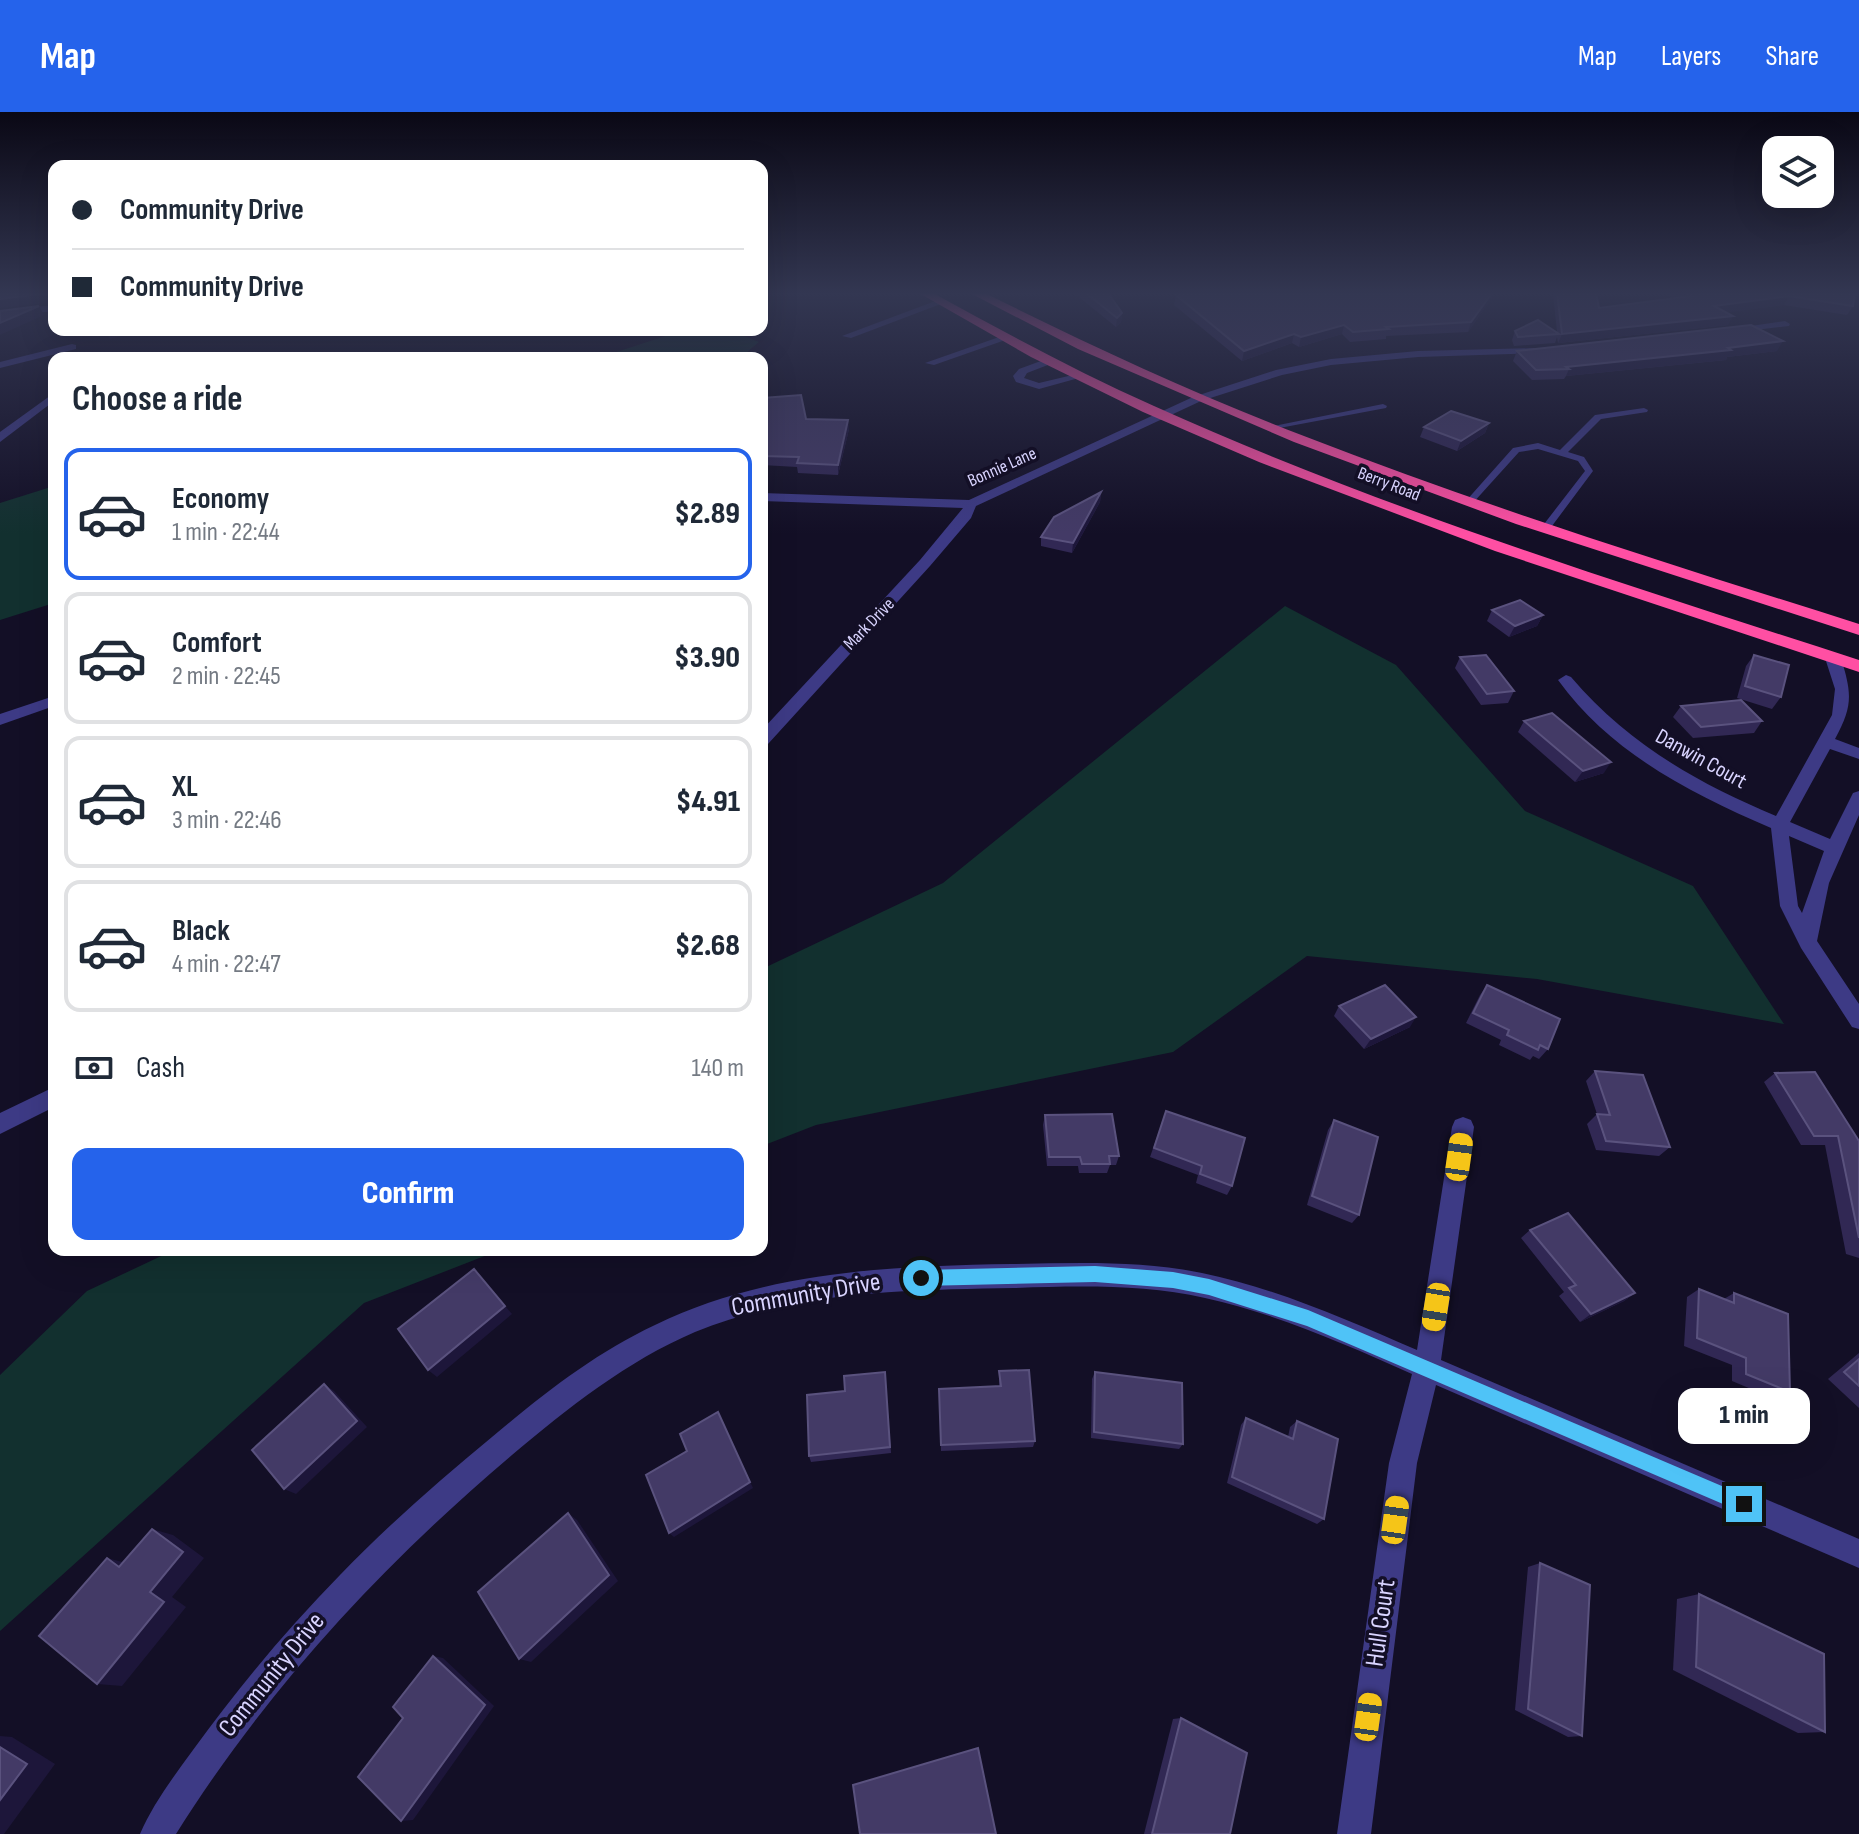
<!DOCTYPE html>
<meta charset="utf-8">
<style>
body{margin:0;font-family:"Sofia Sans Condensed",sans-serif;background:#f6f6f7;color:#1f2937;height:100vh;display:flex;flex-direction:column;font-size:30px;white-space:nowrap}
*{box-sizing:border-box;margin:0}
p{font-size:26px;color:#747a83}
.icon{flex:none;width:44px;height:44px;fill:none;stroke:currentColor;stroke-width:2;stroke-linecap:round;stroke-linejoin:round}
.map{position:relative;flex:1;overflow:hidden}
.sheet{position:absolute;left:48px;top:240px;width:720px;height:904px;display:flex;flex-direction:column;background:#fff;border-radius:16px;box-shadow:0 8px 32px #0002}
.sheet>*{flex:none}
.banner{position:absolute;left:48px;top:48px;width:720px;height:176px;border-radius:16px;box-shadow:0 8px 32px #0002;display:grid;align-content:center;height:176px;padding:0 24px;background:#fff}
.tools{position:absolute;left:1762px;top:24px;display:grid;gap:16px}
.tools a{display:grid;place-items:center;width:72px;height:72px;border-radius:16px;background:#fff;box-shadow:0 8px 32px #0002;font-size:40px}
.end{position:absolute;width:36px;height:36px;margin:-18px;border:10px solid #4fc3f7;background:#111;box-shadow:0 0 0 4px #111}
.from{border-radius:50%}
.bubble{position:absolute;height:56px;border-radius:16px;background:#fff;box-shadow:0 8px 32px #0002;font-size:26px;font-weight:800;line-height:56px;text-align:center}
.car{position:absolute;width:24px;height:48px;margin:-24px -12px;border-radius:10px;box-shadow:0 0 6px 2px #0007;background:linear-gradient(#f5c518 24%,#345 0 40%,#f5c518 0 76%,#345 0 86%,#f5c518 0)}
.banner b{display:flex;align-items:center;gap:28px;height:76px;font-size:30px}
.banner b+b{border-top:2px solid #e0e1e3}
.banner i{width:20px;height:20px;background:#1f2937}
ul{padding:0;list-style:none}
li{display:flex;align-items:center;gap:24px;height:132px;margin:0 16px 12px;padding:0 8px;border:4px solid #e0e1e3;border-radius:16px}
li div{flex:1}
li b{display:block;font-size:30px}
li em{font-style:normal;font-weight:800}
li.current{border-color:#2563eb}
li>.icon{width:72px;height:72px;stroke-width:1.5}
h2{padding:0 24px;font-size:36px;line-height:96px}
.pay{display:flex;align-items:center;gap:20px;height:88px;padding:0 24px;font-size:30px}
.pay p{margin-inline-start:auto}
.button{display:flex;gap:16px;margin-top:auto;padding:16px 24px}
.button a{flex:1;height:92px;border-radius:16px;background:#2563eb;color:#fff;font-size:32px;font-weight:800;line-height:92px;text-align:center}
header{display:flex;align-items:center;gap:48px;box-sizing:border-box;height:112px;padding:0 40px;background:#2563eb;color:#fff}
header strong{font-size:38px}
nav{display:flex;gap:44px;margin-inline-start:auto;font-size:28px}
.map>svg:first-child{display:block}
.green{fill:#12302f}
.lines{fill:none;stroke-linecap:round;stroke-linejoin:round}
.lane{fill:#3d3a85;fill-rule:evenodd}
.street{fill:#3d3a85;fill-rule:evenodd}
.highway{fill:#ff4fa3;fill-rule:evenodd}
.wall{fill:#312854}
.shaded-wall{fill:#1d163a}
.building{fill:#433a66;stroke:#5a527e;stroke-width:2}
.route{fill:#4fc3f7}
.labels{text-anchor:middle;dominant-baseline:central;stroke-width:7;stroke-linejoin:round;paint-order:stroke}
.far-street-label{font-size:18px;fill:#d9d4ff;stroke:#130f26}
.street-label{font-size:22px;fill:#d9d4ff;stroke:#130f26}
.near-street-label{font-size:26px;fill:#d9d4ff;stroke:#130f26}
</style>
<header>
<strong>Map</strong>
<nav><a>Map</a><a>Layers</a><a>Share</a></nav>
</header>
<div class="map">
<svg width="1859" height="1722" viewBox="0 0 1859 1722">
<rect width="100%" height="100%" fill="#130f26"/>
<!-- green -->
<g class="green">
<path d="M684 218H729L759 230 740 246H598Z"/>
<path d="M54 374V491L0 508V391Z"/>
<path d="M1285 494 1396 553 1525 699 1693 774 1784 912 1537 867 1307 844 1173 940 816 1013 762 1034V857L943 771Z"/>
<path d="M174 1138H500L364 1191 0 1519V1263L87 1179Z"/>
</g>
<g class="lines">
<!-- lane -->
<g class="lane">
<path d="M1383 292 1387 294 1386 296 1268 318 1264 316Z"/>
<path d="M1644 296 1648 298 1647 300 1601 307 1568 340 1584 345 1593 359 1549 418 1541 416 1585 359 1578 349 1538 337 1519 340 1472 392 1465 390 1513 336 1538 331 1560 338 1595 303Z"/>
</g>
<!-- street -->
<g class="street">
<path d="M938 188 946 190 851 226 842 224Z"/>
<path d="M54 193V199L0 205V199Z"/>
<path d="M1785 209 1790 212 1789 214 1728 221 1723 218Z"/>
<path d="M1002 224 1011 226 934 253 925 251Z"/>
<path d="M72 232 76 233V237L0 256V250Z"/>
<path d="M1541 236 1546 239 1545 241 1418 245 1331 253 1282 263 1201 289 976 394 971 406 930 454 768 632 762 633V618L920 448 963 396 762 389V381L969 388 1193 285 1276 258 1331 247 1418 239Z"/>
<path d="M1049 246 1053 247V251L1027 261 1024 266 1039 271 1081 261 1086 264 1039 277 1016 270 1013 264 1019 257Z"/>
<path d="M54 281V289L0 330V320Z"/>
<path d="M1833 541 1841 546C1852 582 1853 594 1835 627L1859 636V647L1830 637 1790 710 1830 727 1853 681 1859 679V703L1829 771 1817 829 1859 892V917L1852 915 1801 836 1780 794 1771 716C1690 681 1611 641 1558 568L1566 563 1571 565C1627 631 1697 671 1776 704L1832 603 1835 577 1825 546ZM1789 724 1824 739 1802 801 1798 794Z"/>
<path d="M54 584V594L0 613V602Z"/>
<path d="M54 975V995L0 1022V1001Z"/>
<path d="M1463 1005 1471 1008 1474 1015 1441 1248 1859 1427V1456L1436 1273 1417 1351 1371 1722H1337L1389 1351 1412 1262C1345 1232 1277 1202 1205 1186 1142 1172 1078 1174 1014 1176 908 1178 794 1179 695 1220 627 1249 568 1296 512 1343 381 1454 267 1577 176 1722H140C153 1692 174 1664 193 1638 238 1576 286 1518 340 1463 387 1414 439 1369 492 1325 542 1283 595 1241 655 1213 766 1159 891 1154 1012 1152 1076 1151 1139 1148 1202 1161 1276 1176 1347 1208 1417 1238L1452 1015 1455 1008Z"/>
</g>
<!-- highway -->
<g class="highway">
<path d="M919 181H933C1006 221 1078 260 1154 294 1382 397 1621 471 1859 548V560L1495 439 1259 350 1143 300 1031 245Z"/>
<path d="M970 181H985C1089 233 1195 282 1304 324 1486 395 1673 453 1859 512V523L1516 412 1294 330 1078 237Z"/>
</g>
</g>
<!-- wall -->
<g class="wall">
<path d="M1074 181H1108L1122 201 1121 210 1116 215Z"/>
<path d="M1214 181H1495L1468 220 1386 224V227L1350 230 1342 222 1299 235 1292 231 1242 249 1174 193 1176 183Z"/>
<path d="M1553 181H1596L1599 196 1675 186 1664 181H1855L1853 194 1847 203 1784 193 1726 200 1728 213 1558 231 1557 225 1555 231 1514 234 1512 228 1515 219 1557 220Z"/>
<path d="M1517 239H1777L1727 245 1726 248 1566 264 1564 267 1532 268 1513 249Z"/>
<path d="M762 286 806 307 849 317 838 363 798 361 797 355 762 353Z"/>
<path d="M1489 311 1485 321 1457 339 1420 325 1424 315Z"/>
<path d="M1101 380 1100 390 1072 441 1041 434V425Z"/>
<path d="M1492 498 1543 503 1537 514 1509 525 1487 509Z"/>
<path d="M1754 543 1781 585 1772 597 1737 586 1746 554Z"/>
<path d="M1460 545 1514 579 1508 591 1481 593 1455 556Z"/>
<path d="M1681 594 1762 609 1754 621 1693 626 1673 605Z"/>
<path d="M1524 609 1604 661 1575 670 1518 620Z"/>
<path d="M1487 873 1548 937 1539 947 1533 944 1530 948 1499 933 1501 928 1466 911 1480 883Z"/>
<path d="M1339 894 1410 915 1364 937 1334 904Z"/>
<path d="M1595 959 1670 1035 1659 1044 1596 1038 1587 1012 1597 1002 1586 969Z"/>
<path d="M1775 961 1859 1029V1146L1846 1142 1825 1033H1801L1764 970Z"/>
<path d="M1166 999 1232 1074 1227 1083 1196 1071 1198 1063 1150 1045Z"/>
<path d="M1045 1003 1119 1044 1116 1053H1110L1107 1061H1079L1078 1054H1047L1043 1013Z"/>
<path d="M1334 1008 1359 1103 1352 1111 1307 1093 1328 1018Z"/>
<path d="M1530 1118 1635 1181 1624 1189 1580 1210 1559 1184 1564 1180 1521 1126Z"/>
<path d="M1699 1177 1724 1187 1734 1181 1790 1280 1775 1287 1732 1269V1253L1684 1234 1687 1185Z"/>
<path d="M1859 1241V1296L1828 1267Z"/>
<path d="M999 1259 1035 1329 1033 1335 941 1339 939 1277 999 1275Z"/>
<path d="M885 1260 891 1341 811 1350 809 1344 845 1279Z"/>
<path d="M1095 1260 1183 1332 1179 1337 1091 1326 1092 1267Z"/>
<path d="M1246 1306 1288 1325 1290 1315 1297 1309 1324 1407 1317 1412 1227 1371 1241 1313Z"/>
<path d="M1540 1451 1582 1624 1568 1625 1515 1598 1528 1455Z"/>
<path d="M1699 1482 1825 1620 1798 1621 1673 1558 1677 1487Z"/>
<path d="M1181 1606 1230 1722H1144L1173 1607Z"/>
</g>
<!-- shaded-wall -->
<g class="shaded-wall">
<path d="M48 181 54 188V192L53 190 0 196V187Z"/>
<path d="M1492 181H1495L1468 220 1471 210Z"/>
<path d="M1789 184 1784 193 1709 203 1714 194Z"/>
<path d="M39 194 44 203 0 223V211Z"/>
<path d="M1122 201 1121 210 1116 215 1117 206Z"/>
<path d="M1733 204 1728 213 1558 231 1562 222Z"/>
<path d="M1344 213 1342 222 1299 235 1301 225Z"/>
<path d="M105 218H145L110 227Z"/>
<path d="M1294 222 1292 231 1242 249 1244 239Z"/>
<path d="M1783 229 1777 239 1727 245 1726 248 1566 264 1569 257 1566 255Z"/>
<path d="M848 308 849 317 838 363V353Z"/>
<path d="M1489 311 1485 321 1457 339 1461 329Z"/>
<path d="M1101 380 1100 390 1072 441 1073 431Z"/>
<path d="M1543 503 1537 514 1509 525 1515 514Z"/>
<path d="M1611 650 1604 661 1575 670 1583 659Z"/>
<path d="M1416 905 1410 915 1364 937 1371 927Z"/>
<path d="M474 1157 512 1202 437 1265 428 1258Z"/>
<path d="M1635 1181 1624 1189 1580 1210 1591 1202Z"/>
<path d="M324 1272 334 1279 367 1315 296 1382 284 1377Z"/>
<path d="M718 1300 753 1376 674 1425 669 1421Z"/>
<path d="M568 1401 577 1408 618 1469 531 1550 519 1547Z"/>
<path d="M152 1417 173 1423 204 1446 172 1485 186 1495 122 1574 97 1572 150 1480Z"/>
<path d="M107 1446 130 1452 119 1455Z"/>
<path d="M433 1544 443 1546 494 1594 413 1708 401 1709Z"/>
<path d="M0 1624 12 1625 55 1652 4 1722H0Z"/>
</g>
<!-- building -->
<g class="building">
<path d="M0 181H54V188L52 189 48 181 0 187Z"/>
<path d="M1086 181H1108L1122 201 1117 206Z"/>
<path d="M1214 181H1492L1471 210 1386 215 1389 217 1353 220 1344 213 1301 225 1294 222 1244 239 1176 183Z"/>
<path d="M1557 181H1596L1599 196 1692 184 1686 181H1855L1853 194 1789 184 1714 194 1733 204 1562 222Z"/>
<path d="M39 194 0 211V199Z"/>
<path d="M1538 208 1559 222 1518 225 1515 219Z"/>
<path d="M1751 213 1783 229 1728 236 1731 238 1566 255 1569 257 1536 258 1517 239Z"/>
<path d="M801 283 806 307 848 308 838 353 797 351 799 345 762 344V286Z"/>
<path d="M1451 299 1489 311 1461 329 1424 315Z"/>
<path d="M1101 380 1073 431 1041 425 1054 405Z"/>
<path d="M1520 488 1543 503 1515 514 1492 498Z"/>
<path d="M1486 543 1514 579 1487 582 1460 545Z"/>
<path d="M1754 543 1789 553 1781 585 1745 574Z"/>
<path d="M1741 588 1762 609 1701 615 1681 594Z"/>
<path d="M1552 601 1611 650 1583 659 1524 609Z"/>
<path d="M1385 873 1416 905 1371 927 1339 894Z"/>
<path d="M1487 873 1560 907 1548 937 1540 933 1538 938 1507 923 1509 918 1473 901Z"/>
<path d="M1595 959 1643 963 1670 1035 1606 1029 1597 1002 1610 1003Z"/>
<path d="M1815 960 1859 1029V1126L1838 1024H1814L1775 961Z"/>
<path d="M1166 999 1245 1026 1232 1074 1200 1062 1202 1054 1154 1036Z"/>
<path d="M1112 1002 1119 1044H1109L1110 1052H1082L1080 1045H1049L1045 1003Z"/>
<path d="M1334 1008 1378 1025 1359 1103 1312 1084Z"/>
<path d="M1568 1101 1635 1181 1591 1202 1569 1176 1576 1173 1530 1118Z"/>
<path d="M474 1157 505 1194 428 1258 398 1217Z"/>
<path d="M1699 1177 1734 1191V1181L1788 1202 1790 1280 1746 1262V1246L1697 1226Z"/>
<path d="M1859 1247V1274L1844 1260Z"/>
<path d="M1029 1258 1035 1329 941 1333 939 1277 1001 1274 999 1259Z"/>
<path d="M885 1260 890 1335 809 1344 807 1283 845 1279 844 1264Z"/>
<path d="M1095 1260 1182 1271 1183 1332 1094 1320Z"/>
<path d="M324 1272 357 1309 284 1377 252 1338Z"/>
<path d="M718 1300 750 1370 669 1421 646 1363 687 1339 680 1322Z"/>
<path d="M1246 1306 1293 1327 1297 1309 1338 1327 1324 1407 1232 1365Z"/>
<path d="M568 1401 609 1463 519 1547 478 1480Z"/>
<path d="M152 1417 183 1440 150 1480 164 1490 97 1572 39 1524 107 1446 119 1455Z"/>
<path d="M1540 1451 1590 1473 1582 1624 1528 1597Z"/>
<path d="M1699 1482 1824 1542 1825 1620 1696 1555Z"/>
<path d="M433 1544 485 1593 401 1709 358 1665 403 1606 393 1595Z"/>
<path d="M1181 1606 1247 1641 1230 1722H1152Z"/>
<path d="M0 1635 27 1652 0 1688Z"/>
<path d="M978 1636 996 1722H860L853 1673Z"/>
</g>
<!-- sky -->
<linearGradient id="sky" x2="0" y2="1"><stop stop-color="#0a0815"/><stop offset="0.43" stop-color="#333752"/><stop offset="1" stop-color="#333752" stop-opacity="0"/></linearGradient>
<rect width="1859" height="422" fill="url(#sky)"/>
<!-- route -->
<path class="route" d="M1095 1154 1173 1160 1209 1167 1308 1198 1750 1386 1753 1392 1750 1399 1744 1401 1307 1214 1209 1183 1173 1176 1095 1170 921 1174 913 1166 921 1158Z"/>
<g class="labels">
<!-- far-street labels -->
<g class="far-street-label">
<text transform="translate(1002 355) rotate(-24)">Bonnie Lane</text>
<text transform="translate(1389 372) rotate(21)">Berry Road</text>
<text transform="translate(869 512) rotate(-46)">Mark Drive</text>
</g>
<!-- street labels -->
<g class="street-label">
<text transform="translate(1701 647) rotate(29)">Danwin Court</text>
</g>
<!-- near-street labels -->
<g class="near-street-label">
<text transform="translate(806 1183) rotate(-10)">Community Drive</text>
<text transform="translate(1381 1511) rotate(-82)">Hull Court</text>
<text transform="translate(272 1563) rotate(-51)">Community Drive</text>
</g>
</g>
</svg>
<div class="tools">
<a><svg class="icon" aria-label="layers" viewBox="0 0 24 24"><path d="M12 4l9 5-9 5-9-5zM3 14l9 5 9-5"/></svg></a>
</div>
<i class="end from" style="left:921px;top:1166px"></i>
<i class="end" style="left:1744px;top:1392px"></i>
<div class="bubble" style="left:1678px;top:1276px;width:132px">1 min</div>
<i class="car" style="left:1459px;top:1045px;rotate:8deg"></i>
<i class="car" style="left:1436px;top:1195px;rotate:189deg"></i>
<i class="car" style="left:1395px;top:1408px;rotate:8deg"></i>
<i class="car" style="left:1368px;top:1605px;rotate:8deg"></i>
<div class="banner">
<b><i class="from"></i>Community Drive</b>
<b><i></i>Community Drive</b>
</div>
<section class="sheet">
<h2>Choose a ride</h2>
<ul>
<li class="current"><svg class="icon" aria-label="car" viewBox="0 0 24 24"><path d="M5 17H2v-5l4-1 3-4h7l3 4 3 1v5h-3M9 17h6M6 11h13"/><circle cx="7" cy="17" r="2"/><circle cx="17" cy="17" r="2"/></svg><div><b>Economy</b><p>1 min · 22:44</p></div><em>$2.89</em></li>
<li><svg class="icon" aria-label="car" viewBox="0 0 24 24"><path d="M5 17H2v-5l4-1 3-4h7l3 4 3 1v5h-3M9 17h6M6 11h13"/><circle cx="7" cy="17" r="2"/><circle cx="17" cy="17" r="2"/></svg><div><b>Comfort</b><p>2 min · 22:45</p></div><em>$3.90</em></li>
<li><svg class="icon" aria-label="car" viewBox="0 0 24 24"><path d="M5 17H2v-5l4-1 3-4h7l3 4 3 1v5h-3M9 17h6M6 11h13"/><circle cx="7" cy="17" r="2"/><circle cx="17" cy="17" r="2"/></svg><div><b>XL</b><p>3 min · 22:46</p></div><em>$4.91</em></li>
<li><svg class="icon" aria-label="car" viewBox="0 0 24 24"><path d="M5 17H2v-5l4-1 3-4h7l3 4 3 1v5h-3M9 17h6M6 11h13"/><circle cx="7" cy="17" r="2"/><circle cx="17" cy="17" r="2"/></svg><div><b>Black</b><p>4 min · 22:47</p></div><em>$2.68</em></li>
</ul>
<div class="pay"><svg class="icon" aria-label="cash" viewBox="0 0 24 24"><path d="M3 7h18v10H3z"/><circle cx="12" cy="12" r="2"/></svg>Cash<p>140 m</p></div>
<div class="button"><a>Confirm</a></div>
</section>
</div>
